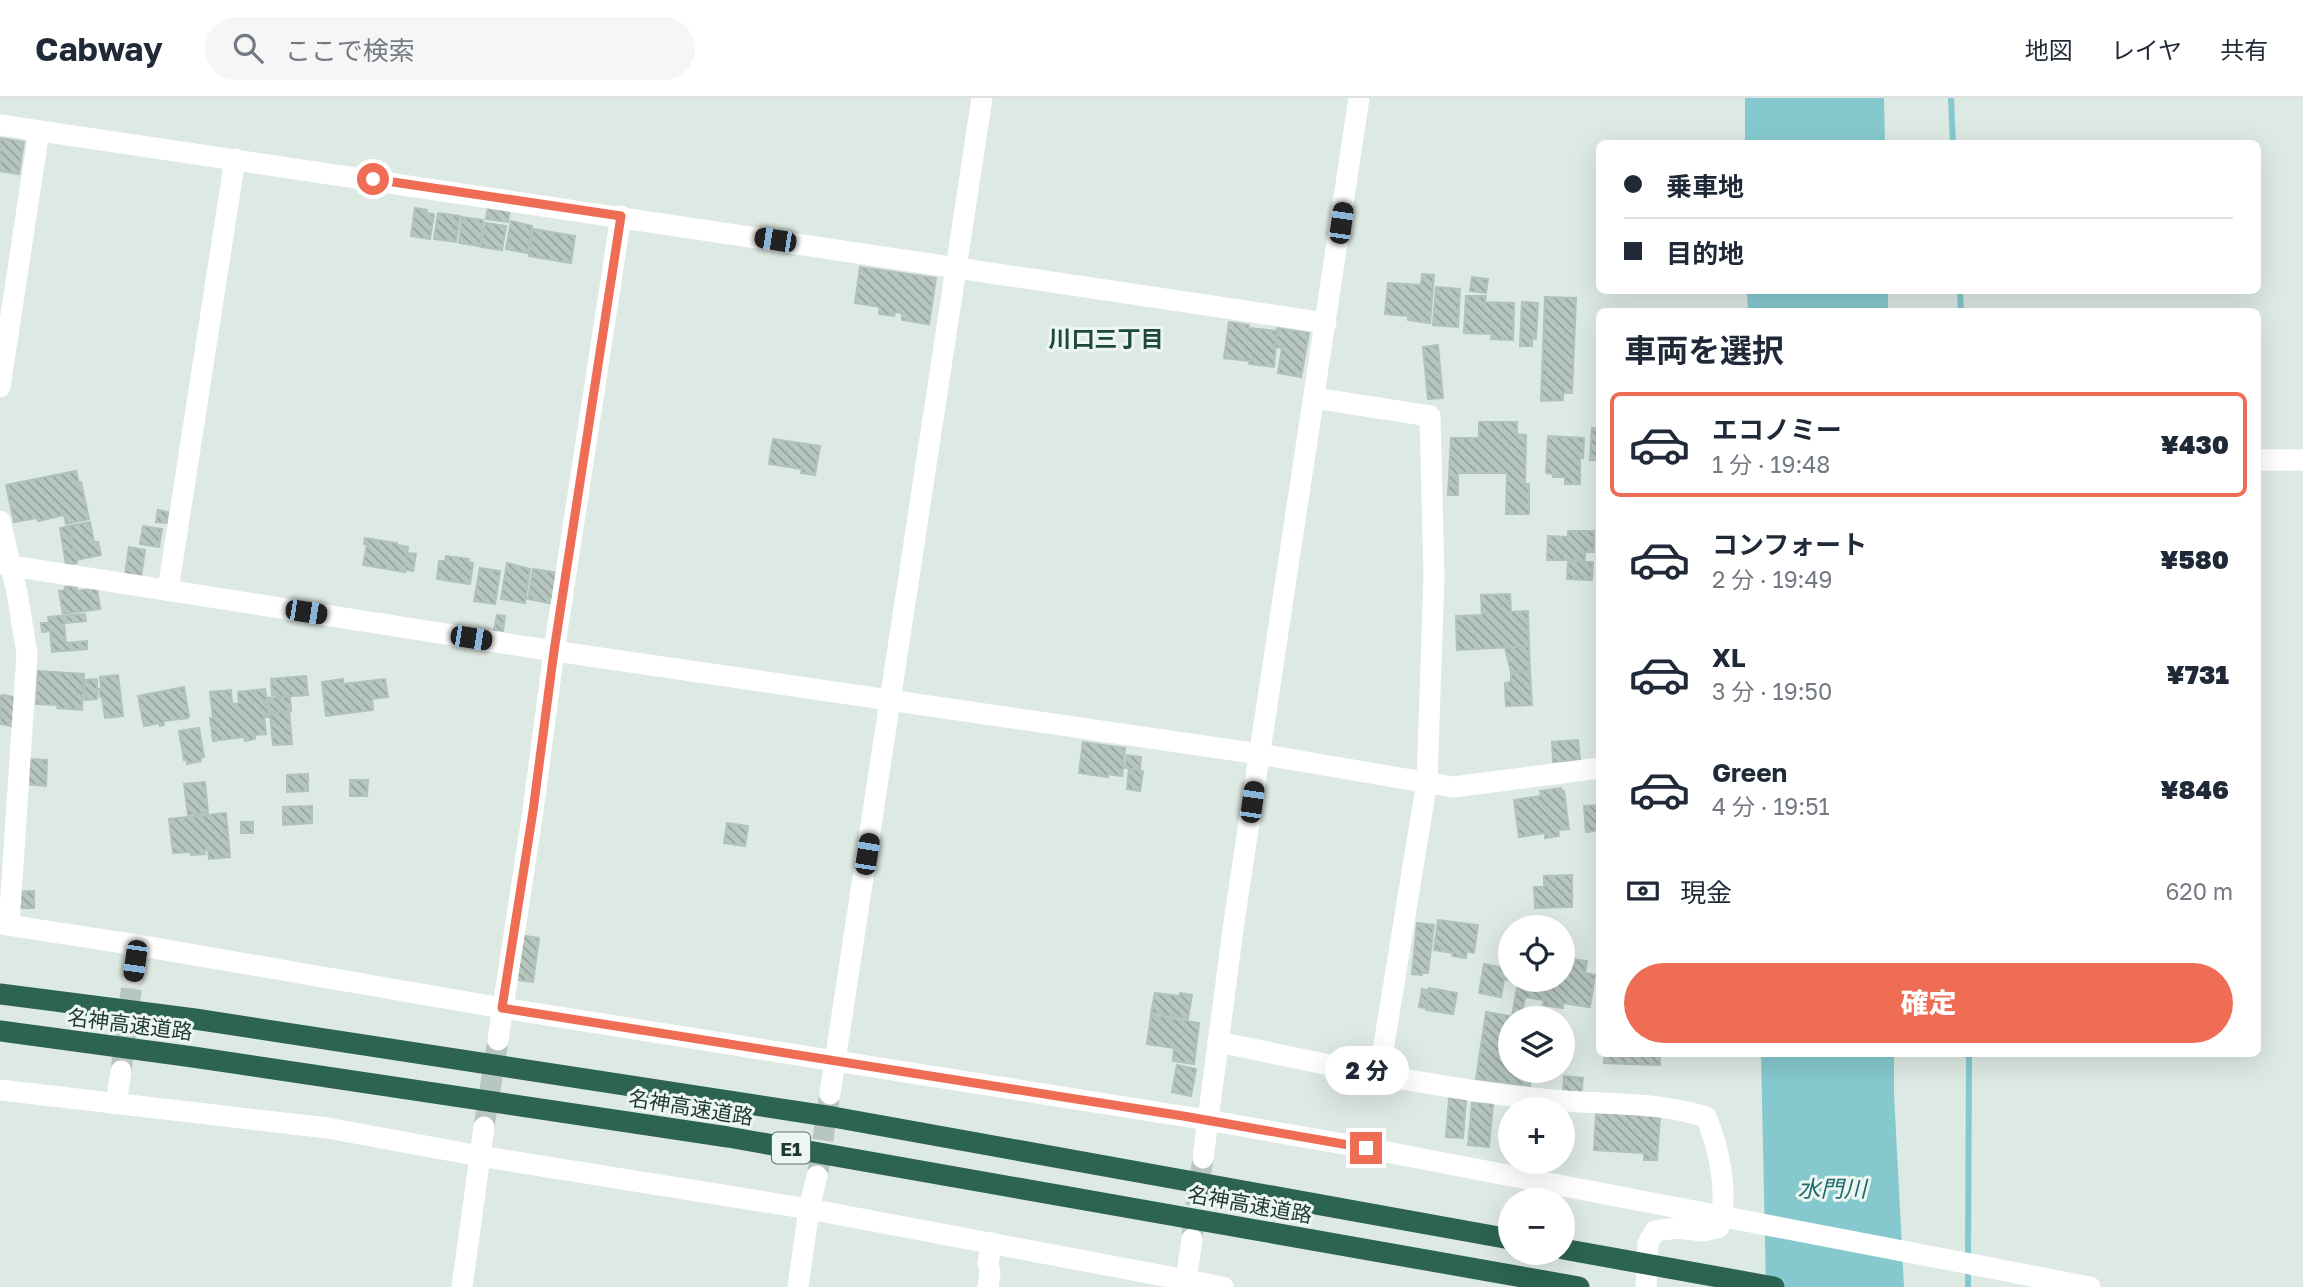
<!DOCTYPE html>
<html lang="ja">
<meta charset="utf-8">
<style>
body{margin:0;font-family:"Golos Text","Noto Sans JP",sans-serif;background:#f6f6f7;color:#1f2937;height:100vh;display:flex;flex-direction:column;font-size:26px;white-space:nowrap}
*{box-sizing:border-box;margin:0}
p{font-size:23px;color:#747a83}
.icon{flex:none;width:38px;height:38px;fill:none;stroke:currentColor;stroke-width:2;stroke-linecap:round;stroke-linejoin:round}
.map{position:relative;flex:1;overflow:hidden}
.drawer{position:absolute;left:1596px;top:210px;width:665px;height:749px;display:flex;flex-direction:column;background:#fff;border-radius:10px;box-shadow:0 7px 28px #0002}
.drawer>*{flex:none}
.hud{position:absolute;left:1596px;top:42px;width:665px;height:154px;border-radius:10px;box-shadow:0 7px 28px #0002;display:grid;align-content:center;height:154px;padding:0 28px;background:#fff}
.fabs{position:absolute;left:1498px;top:817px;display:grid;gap:14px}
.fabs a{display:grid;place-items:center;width:77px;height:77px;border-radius:50%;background:#fff;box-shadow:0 7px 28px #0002;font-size:35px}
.end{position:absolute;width:32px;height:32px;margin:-16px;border:9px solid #ef6d55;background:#fff;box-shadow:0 0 0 4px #fff}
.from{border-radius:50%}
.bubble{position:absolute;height:49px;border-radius:24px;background:#fff;box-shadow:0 7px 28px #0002;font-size:23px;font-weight:800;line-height:49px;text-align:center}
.car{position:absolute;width:21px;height:42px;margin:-21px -10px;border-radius:9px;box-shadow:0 0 5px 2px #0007;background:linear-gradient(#222 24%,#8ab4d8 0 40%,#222 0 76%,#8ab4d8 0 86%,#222 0)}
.hud b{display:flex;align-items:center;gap:24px;height:66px;font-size:26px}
.hud b+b{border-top:2px solid #e0e1e3}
.hud i{width:18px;height:18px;background:#1f2937}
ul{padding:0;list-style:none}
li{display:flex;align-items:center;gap:21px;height:105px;margin:0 14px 10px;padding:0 14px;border:4px solid transparent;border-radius:10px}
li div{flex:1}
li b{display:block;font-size:26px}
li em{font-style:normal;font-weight:800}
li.current{border-color:#ef6d55}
li>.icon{width:63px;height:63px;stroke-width:1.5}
h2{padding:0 28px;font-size:32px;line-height:84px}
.pay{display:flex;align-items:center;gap:18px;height:77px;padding:0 28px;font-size:26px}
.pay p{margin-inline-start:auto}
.action{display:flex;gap:14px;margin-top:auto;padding:14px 28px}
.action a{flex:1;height:80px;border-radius:42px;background:#ef6d55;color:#fff;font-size:28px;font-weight:800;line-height:80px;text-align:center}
header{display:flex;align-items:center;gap:42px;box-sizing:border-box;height:98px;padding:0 35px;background:#fff;border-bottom:2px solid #e0e1e3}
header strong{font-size:33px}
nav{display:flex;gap:38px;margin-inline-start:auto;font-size:24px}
.search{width:490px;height:63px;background:#f6f6f7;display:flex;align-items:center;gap:18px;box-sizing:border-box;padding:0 24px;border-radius:38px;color:#747a83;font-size:26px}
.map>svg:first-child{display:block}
.water{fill:#85c9ce}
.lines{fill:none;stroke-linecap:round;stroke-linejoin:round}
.stream{stroke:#85c9ce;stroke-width:6}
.building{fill:url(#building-back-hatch);stroke:#b0c2b9;stroke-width:2}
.minor-tunnel{stroke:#b7c6bf;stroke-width:21;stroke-dasharray:21 10;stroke-linecap:butt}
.minor{stroke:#fff;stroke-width:21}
.motorway{stroke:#2c6353;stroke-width:21}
.route{stroke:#ef6d55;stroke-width:9}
.labels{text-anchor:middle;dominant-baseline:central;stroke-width:6;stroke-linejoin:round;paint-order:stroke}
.shield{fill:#edf6f1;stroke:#5d7169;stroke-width:2}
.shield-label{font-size:19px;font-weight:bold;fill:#1f382f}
.street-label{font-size:21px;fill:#1f382f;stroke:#edf6f1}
.neighbourhood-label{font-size:23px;font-weight:bold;fill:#1c493a;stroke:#edf6f1}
.water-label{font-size:23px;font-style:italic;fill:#1b6b72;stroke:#edf6f1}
</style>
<header>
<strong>Cabway</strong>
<div class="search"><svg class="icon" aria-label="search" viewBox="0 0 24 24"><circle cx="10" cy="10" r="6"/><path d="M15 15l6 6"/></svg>ここで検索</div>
<nav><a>地図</a><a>レイヤ</a><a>共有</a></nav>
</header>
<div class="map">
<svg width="2303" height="1189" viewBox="0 0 2303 1189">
<defs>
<pattern id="building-back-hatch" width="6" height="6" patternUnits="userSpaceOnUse" patternTransform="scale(1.75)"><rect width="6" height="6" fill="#b6c6be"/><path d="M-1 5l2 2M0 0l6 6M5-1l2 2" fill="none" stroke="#93a29b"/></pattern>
</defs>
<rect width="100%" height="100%" fill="#dde9e3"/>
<!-- water -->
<g class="water">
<path d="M1745 0H1884L1885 45H1745Z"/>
<path d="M1747 193H1888V213H1748Z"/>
<path d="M1761 956H1894V996L1904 1189H1766Z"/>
</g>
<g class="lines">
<!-- stream -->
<g class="stream">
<path d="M1951 0 1953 46"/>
<path d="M1960 192 1961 214"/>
<path d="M1968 1160 1969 956"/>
<path d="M1968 1171V1189"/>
</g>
</g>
<!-- building -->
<g class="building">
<path d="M0 40 24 44 19 76 0 73Z"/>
<path d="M488 108 510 111 508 124 486 121Z"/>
<path d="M415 110 427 112 426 115 434 116 430 141 411 138Z"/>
<path d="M438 115 460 118 456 144 434 141Z"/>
<path d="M462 119 483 122 480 148 459 145Z"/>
<path d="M511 123 532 128 528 155 506 151Z"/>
<path d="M485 125 506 128 502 152 481 149Z"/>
<path d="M533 131 575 138 571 165 529 158Z"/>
<path d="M860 169 936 180 929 226 902 222V215L895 214 894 218 879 216 880 209 855 205Z"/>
<path d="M1422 176 1434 177 1430 225 1408 222V218L1385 216 1388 185 1421 187Z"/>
<path d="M1472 179 1488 181 1486 195 1470 193Z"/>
<path d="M1436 189 1460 191 1458 229 1433 227Z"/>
<path d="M1466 198H1486L1485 204 1514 205 1513 242 1491 241 1492 236 1464 235Z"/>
<path d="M1545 199 1576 200 1572 295H1563V302L1541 303Z"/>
<path d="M1522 204 1538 205 1536 241H1532V248H1520Z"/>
<path d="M1229 224 1249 227V230L1277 233 1274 269 1249 266 1250 263 1224 260Z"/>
<path d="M1277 230 1309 235 1301 279 1278 275 1282 250 1275 249 1278 233H1276Z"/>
<path d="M1438 247 1443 300 1428 301 1423 249Z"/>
<path d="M1479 324H1517V336L1526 337 1525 386H1529V416H1506L1507 375H1458V397H1448L1451 340H1479Z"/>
<path d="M1592 330 1600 331V362H1590Z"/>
<path d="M1548 338 1584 340 1583 360H1580V386H1565V379H1553V376L1546 375Z"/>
<path d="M773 341 820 348 815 377 801 375 802 371 769 366Z"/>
<path d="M76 373 79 385 81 384 89 421 66 426 64 417 38 423 37 420 14 424 6 387Z"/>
<path d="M158 412 168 414 167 425 156 424Z"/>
<path d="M90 424 94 444H98L101 457 76 462 69 428Z"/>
<path d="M69 428 77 465 66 467 60 430Z"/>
<path d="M143 428 162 431 159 449 140 446Z"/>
<path d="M1568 433H1594V454H1585V462H1547L1548 438 1568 439Z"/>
<path d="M365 440 397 445V447L408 449 405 474 363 467 367 446H364Z"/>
<path d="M129 449 145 452 141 479 125 477Z"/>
<path d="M407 455 416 456 413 473 405 472Z"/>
<path d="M446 458 469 461 468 464 473 465 470 486 437 481 439 463H445Z"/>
<path d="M1568 464H1593L1592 482 1567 481Z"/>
<path d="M507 465 530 471 525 505 501 501Z"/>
<path d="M480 470 500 473 495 506 474 503Z"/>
<path d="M533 471 560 475 555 506 528 501Z"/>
<path d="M76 487 77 493 97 490 100 511 63 516 59 493 65 492V489Z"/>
<path d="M1510 496 1511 514 1528 513 1529 548 1457 552 1456 518 1482 517 1481 497Z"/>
<path d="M85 516 86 523 64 525 66 545 87 543V551L52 554 50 533 42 534 41 525H49L48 519Z"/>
<path d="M497 517 505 518 503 533 494 532Z"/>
<path d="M1529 548 1530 573 1511 574 1505 550Z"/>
<path d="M38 573 84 576 82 612 57 610 58 607 36 606Z"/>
<path d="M1530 573 1532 607 1506 608 1505 585 1511 584V574Z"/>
<path d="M118 577 123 618 105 620 102 599H100L99 591H101L100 579Z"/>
<path d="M306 578 308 597 277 599V597H272L271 581Z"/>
<path d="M97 581V601L85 602 84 582Z"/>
<path d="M343 581V586L385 581 388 599 372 601 373 612 326 618 322 584Z"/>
<path d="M184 589 189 618 188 620 163 623 164 627 160 628 159 625 144 628 138 598Z"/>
<path d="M265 591 269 619H264L266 636 255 637V641L245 643 244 639 213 643 210 620H213L210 594 231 592 232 606 239 605 238 594Z"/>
<path d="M4 597 17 600 15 629 1 626 0 598Z"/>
<path d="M290 598 291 613 270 615 268 600Z"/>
<path d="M289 613 292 646 273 647 270 615Z"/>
<path d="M199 630 204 659H200L201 663 187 666V662H184L179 633Z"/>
<path d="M1578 642 1580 662 1553 664 1552 644Z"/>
<path d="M1083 644 1125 650 1122 678 1108 676V679L1079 675Z"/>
<path d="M1127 657 1141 659 1140 672 1125 670Z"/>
<path d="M27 661 47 662 46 688 26 686Z"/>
<path d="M1129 671 1143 673 1140 693 1127 691Z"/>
<path d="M308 676V693L287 694V677Z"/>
<path d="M350 682H368L367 698H350Z"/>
<path d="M205 684 208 715 188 717 184 686Z"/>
<path d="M1561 690 1562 693H1564L1569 731 1558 732 1559 738 1545 740V735L1519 739 1514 702 1541 698 1540 693Z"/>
<path d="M1600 707V732L1586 734 1584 708Z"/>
<path d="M312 708V725L283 727V709Z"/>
<path d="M226 715 230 759 209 761 208 752H204L205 756 191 757V754L173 755 169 721Z"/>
<rect x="241" y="724" width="12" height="11"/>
<path d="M727 725 748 728 745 748 724 745Z"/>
<path d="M1572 777V809L1535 810 1534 789H1544V778Z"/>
<path d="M34 793V810H13L12 794Z"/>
<path d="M1438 822 1478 827 1474 855 1467 853 1466 860 1452 858 1453 855 1434 852Z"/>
<path d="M1417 825 1434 827 1428 875H1422V877L1412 876Z"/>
<path d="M519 837 539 840 533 884 512 881Z"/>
<path d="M1507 853 1510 854V882H1563V857L1564 860 1587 863 1585 875 1595 877 1590 909 1563 905V910L1543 907 1544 902 1525 899 1521 920 1512 918 1518 884 1504 881 1501 899 1479 895 1484 866 1503 870Z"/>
<path d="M1429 890 1457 895 1453 916 1426 912Z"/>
<path d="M1422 891 1429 892 1426 910 1419 909Z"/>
<path d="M1155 895 1179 898 1180 895 1192 897 1188 921 1151 915Z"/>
<path d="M1486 914 1521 920H1510V973H1539V976L1532 975 1530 988 1476 981Z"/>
<path d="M1151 917 1199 925 1194 966 1173 963 1174 950 1147 946Z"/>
<path d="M1605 956H1626V966L1604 965Z"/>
<path d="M1626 956H1660V967L1626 966Z"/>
<path d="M1177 967 1196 971 1191 998 1172 994Z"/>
<path d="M1564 978 1583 980 1581 998 1563 997Z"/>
<path d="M1449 1000 1466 1002 1463 1040 1446 1039Z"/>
<path d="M1472 1005 1493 1006 1489 1049 1468 1047Z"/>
<path d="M1596 1014 1660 1019 1657 1062H1644V1055L1594 1052Z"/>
</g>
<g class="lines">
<!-- minor-tunnel -->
<g class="minor-tunnel">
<path d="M121 973 133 878"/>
<path d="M484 1029 498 942"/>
<path d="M818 1073 829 1001"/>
<path d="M1192 1139 1203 1060"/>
</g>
<!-- minor -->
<g class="minor">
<path d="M0 27 1326 225"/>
<path d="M0 289 39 33"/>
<path d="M2258 362H2303"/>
<path d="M0 423 17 494 27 556 9 827"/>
<path d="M0 466 554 553 1259 656 1453 689 1600 670"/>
<path d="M168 492 235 61"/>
<path d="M0 826 137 847 502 910 1207 1022 1366 1050 2090 1189"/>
<path d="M133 878 137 847"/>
<path d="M498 942 533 713 554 553 621 118"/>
<path d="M1218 944 1379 977 1427 683 1434 478 1430 318 1314 300"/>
<path d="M1379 977C1437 987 1494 997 1553 1002 1605 1007 1656 1003 1706 1019 1719 1049 1729 1097 1719 1129L1703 1133 1677 1130 1655 1133 1648 1145 1646 1189"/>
<path d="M0 992 327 1030 480 1058 809 1111 1223 1189"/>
<path d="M830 996 982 0"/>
<path d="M116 1006 121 973"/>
<path d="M1203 1060 1234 824 1359 0"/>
<path d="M462 1189 484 1029"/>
<path d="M798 1189 809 1111 817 1078"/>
<path d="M988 1189 990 1175 988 1164 992 1145"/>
<path d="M1185 1189 1192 1141"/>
</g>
<!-- motorway -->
<g class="motorway">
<path d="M0 896 195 921 833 1019 1510 1141"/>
<path d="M0 933 193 959 728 1039 1579 1189"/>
<path d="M1563 1151 1774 1189"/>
</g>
</g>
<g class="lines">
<!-- route -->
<path class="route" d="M373 81 621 118 554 553 533 713 502 910 1183 1018 1366 1050"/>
</g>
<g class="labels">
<!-- shield labels -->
<rect class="shield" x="772" y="1034.5" width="38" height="31" rx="5"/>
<g class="shield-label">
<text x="791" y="1050">E1</text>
</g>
<!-- street labels -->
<g class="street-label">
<text transform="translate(130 926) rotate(7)">名神高速道路</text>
<text transform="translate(691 1009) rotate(9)">名神高速道路</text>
<text transform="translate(1250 1106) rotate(10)">名神高速道路</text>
</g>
<!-- neighbourhood labels -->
<g class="neighbourhood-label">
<text x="1106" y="240">川口三丁目</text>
</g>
<!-- water labels -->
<g class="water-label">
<text x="1832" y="1090">水門川</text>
</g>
</g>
</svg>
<div class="fabs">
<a><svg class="icon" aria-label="locate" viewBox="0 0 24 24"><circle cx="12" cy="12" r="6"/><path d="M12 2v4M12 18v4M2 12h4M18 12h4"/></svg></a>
<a><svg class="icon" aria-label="layers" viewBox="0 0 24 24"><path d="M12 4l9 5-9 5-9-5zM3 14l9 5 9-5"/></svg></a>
<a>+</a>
<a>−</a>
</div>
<i class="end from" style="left:373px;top:81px"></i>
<i class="end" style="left:1366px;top:1050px"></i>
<div class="bubble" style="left:1325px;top:948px;width:84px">2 分</div>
<i class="car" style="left:1341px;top:125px;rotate:8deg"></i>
<i class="car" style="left:775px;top:142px;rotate:279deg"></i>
<i class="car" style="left:306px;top:514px;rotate:99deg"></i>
<i class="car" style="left:471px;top:540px;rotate:99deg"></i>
<i class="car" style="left:1252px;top:704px;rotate:8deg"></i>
<i class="car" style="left:867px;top:756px;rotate:9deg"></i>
<i class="car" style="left:135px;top:863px;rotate:188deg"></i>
<div class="hud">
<b><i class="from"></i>乗車地</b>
<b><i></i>目的地</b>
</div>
<section class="drawer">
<h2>車両を選択</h2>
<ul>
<li class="current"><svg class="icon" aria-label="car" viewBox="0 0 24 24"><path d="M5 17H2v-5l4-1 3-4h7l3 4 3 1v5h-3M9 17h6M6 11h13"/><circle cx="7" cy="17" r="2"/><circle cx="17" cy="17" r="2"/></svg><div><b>エコノミー</b><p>1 分 · 19:48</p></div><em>¥430</em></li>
<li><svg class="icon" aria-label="car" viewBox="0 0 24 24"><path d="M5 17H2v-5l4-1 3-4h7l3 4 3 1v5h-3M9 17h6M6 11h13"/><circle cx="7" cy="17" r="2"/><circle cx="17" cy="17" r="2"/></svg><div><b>コンフォート</b><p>2 分 · 19:49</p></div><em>¥580</em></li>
<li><svg class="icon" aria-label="car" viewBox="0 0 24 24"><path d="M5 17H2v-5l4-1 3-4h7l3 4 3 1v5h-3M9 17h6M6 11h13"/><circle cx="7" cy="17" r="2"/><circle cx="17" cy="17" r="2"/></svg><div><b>XL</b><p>3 分 · 19:50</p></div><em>¥731</em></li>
<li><svg class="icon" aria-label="car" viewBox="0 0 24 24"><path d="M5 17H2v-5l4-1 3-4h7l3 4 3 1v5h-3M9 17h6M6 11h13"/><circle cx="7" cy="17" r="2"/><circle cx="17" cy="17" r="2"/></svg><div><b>Green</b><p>4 分 · 19:51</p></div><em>¥846</em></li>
</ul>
<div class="pay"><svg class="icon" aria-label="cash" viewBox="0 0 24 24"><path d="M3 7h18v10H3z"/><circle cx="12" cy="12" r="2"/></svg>現金<p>620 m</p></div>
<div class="action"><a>確定</a></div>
</section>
</div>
